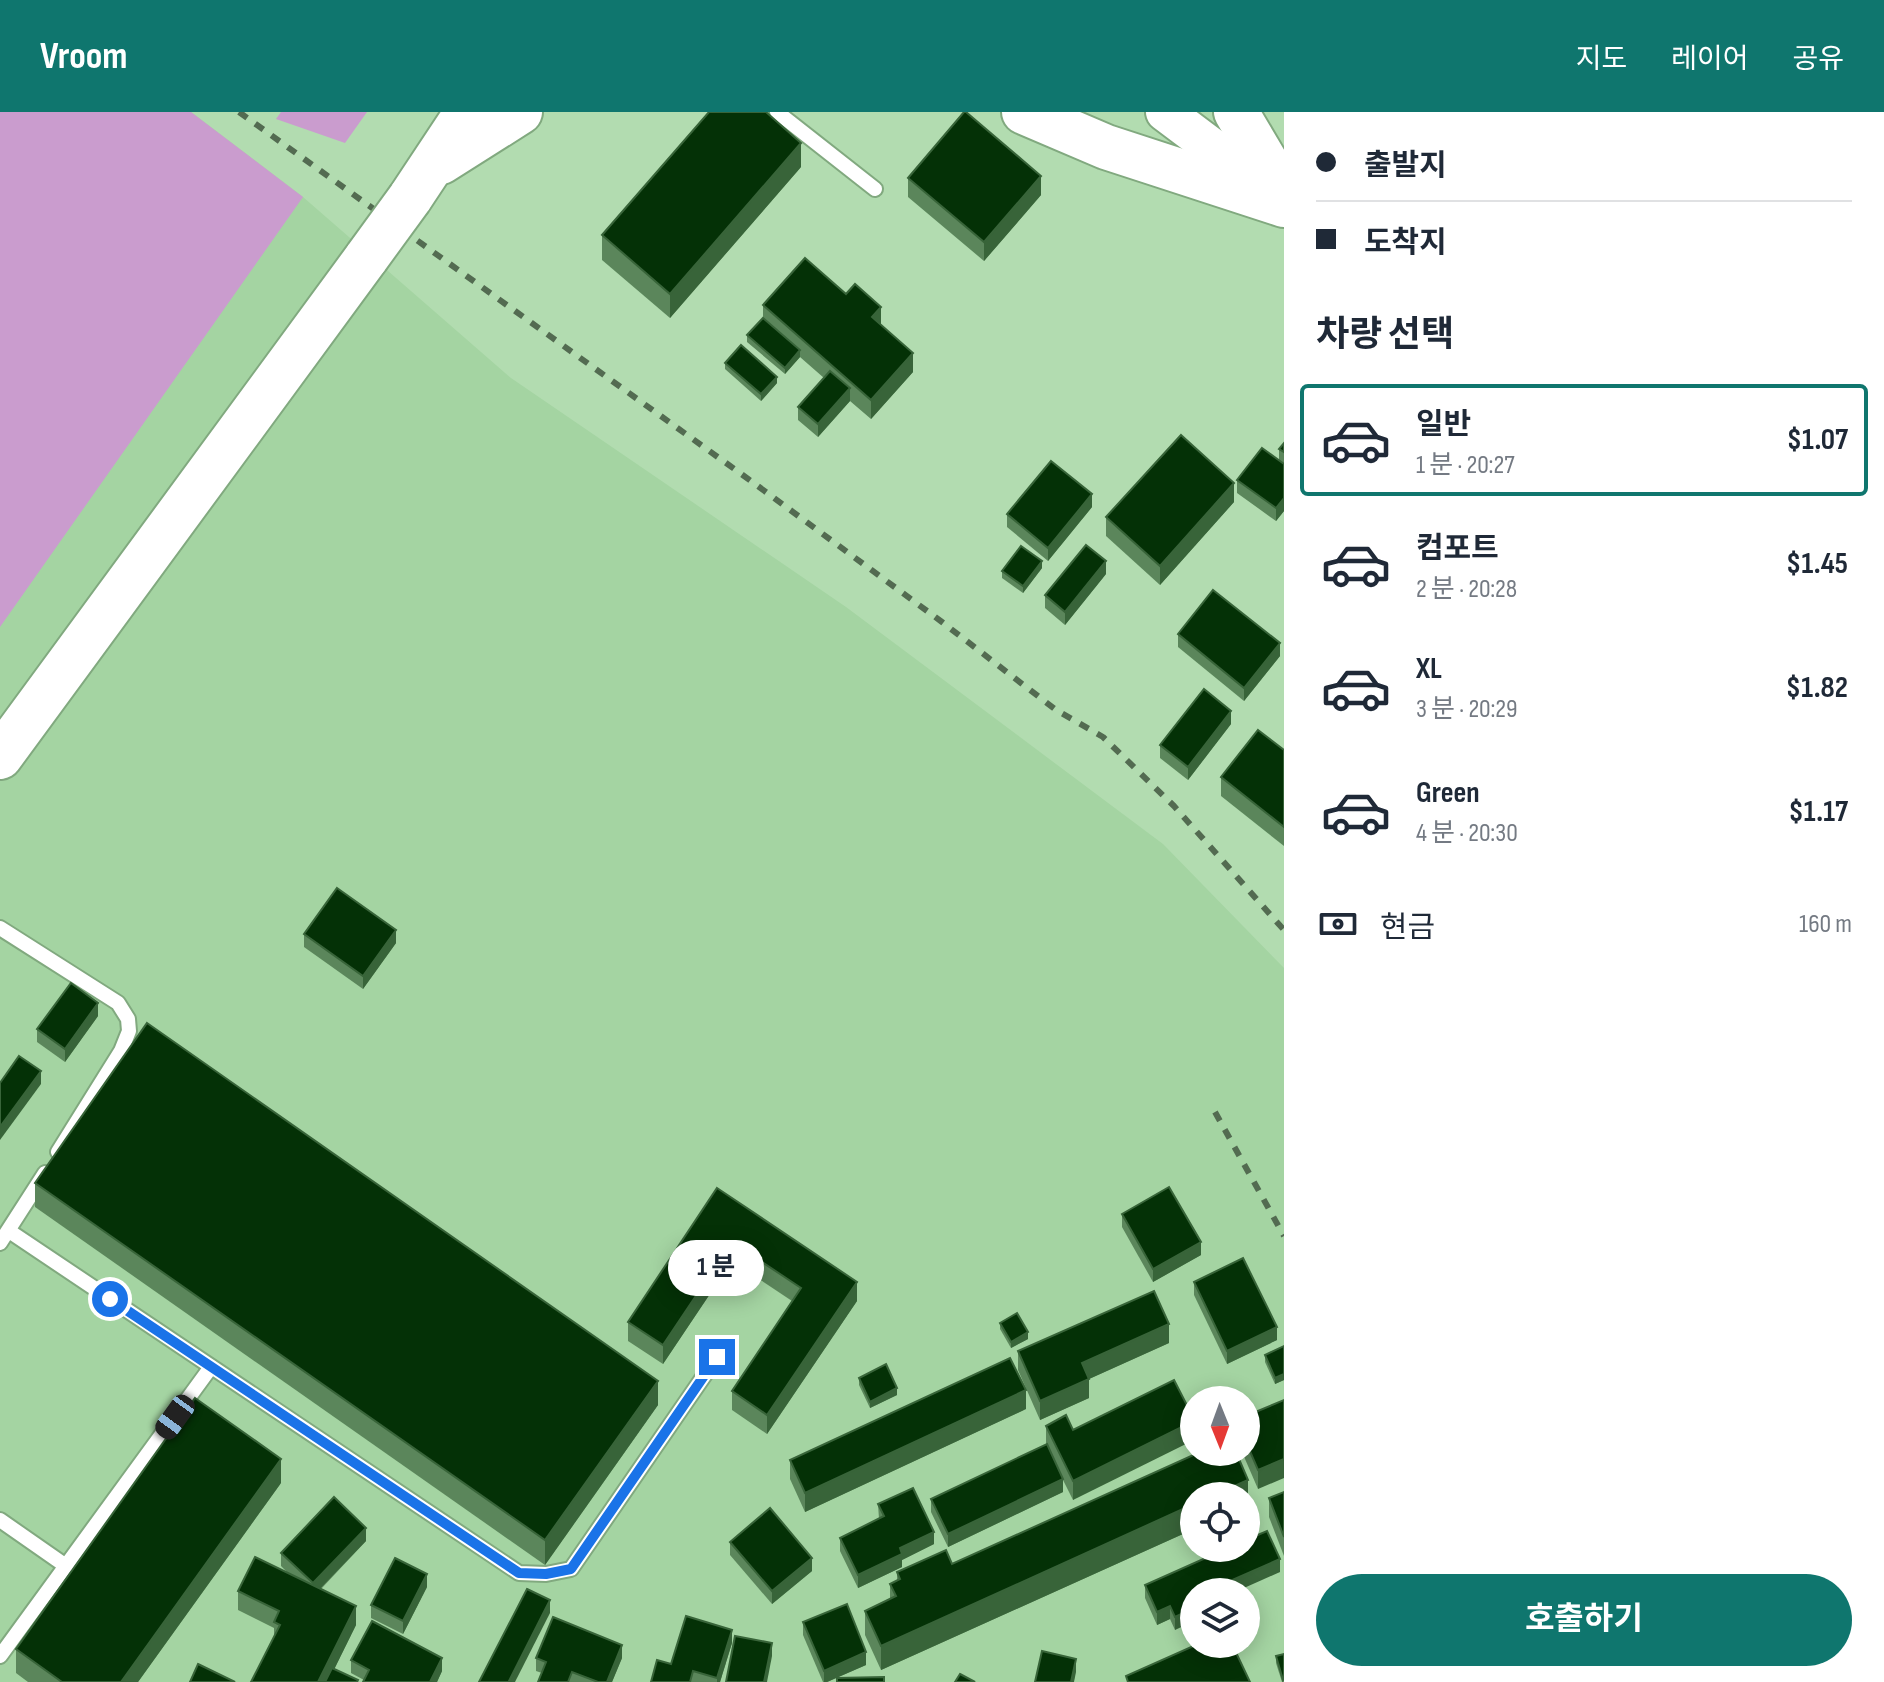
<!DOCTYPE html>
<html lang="ko">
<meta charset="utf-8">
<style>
body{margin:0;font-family:"Sofia Sans Condensed","Noto Sans KR",sans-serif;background:#f6f6f7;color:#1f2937;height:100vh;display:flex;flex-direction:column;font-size:30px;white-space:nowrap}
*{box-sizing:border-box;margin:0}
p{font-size:26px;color:#747a83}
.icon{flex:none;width:44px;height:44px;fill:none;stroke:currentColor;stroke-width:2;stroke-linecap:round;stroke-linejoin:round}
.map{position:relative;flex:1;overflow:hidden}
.drawer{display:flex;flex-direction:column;background:#fff;width:600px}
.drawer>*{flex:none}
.top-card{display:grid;align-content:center;height:176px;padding:0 32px;background:#fff}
.needle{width:52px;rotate:179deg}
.tools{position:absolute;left:1180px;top:1274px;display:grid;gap:16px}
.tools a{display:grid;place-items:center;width:80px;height:80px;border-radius:50%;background:#fff;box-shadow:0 4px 20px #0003;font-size:40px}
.end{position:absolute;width:36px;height:36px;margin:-18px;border:10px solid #1a73e8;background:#fff;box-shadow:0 0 0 4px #fff}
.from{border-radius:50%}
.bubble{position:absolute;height:56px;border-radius:28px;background:#fff;box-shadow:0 4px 20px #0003;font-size:26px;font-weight:700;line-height:56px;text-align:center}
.car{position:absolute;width:24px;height:48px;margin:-24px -12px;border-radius:10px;box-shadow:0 0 6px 2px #0007;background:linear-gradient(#222 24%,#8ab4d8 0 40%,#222 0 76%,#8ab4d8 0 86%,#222 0)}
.top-card b{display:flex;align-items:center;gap:28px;height:76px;font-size:30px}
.top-card b+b{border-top:2px solid #e0e1e3}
.top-card i{width:20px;height:20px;background:#1f2937}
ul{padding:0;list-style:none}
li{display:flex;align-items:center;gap:24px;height:112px;margin:0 16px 12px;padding:0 16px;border:4px solid transparent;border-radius:8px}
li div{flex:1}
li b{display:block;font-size:30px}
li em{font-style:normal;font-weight:700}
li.selected{border-color:#0f766e}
li>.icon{width:72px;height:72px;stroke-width:1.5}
h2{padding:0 32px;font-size:36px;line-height:96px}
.pay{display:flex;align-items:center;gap:20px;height:88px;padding:0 32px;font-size:30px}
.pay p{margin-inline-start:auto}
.cta{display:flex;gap:16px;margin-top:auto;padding:16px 32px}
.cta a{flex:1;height:92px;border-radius:48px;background:#0f766e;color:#fff;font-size:32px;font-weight:700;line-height:92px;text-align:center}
header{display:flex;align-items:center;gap:48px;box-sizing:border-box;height:112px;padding:0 40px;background:#0f766e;color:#fff}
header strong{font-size:38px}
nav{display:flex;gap:44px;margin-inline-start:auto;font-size:28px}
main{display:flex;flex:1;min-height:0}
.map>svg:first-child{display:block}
.built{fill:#a4d4a2;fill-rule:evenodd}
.green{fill:#ca9cce}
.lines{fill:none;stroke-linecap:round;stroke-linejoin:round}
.service-casing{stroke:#81a97f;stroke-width:18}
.secondary-casing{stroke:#81a97f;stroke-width:42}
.trunk-casing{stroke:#81a97f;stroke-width:48}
.service{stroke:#fff;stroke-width:14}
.secondary{stroke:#fff;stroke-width:38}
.trunk{stroke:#fff;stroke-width:44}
.rail{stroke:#536b51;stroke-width:6;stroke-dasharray:10 10;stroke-linecap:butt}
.trunk-bridge-casing{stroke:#81a97f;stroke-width:48;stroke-linecap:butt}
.trunk-bridge{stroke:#fff;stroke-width:44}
.wall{fill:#5b865b}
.shaded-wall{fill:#386439}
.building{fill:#043106;stroke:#386439;stroke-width:2}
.route{stroke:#1a73e8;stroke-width:10}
</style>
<header>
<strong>Vroom</strong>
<nav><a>지도</a><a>레이어</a><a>공유</a></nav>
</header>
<main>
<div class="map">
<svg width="1284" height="1570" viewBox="0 0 1284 1570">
<rect width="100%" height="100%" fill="#b2dcb0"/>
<!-- built -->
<path class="built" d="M0 0H191L303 85 511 266 846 495 1163 732 1284 856V1570H0ZM1194 1288H1246V1340H1194ZM1194 1384H1246V1436H1194ZM1194 1480H1246V1532H1194Z"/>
<!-- green -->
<g class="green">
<path d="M0 0H191L303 85 0 515Z"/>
<path d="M281 0H367L345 31 276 7Z"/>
</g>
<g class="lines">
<!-- service casing -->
<g class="service-casing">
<g id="service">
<path d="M777 0 875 77"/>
<path d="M0 816 118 891 128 907 129 919 121 939 58 1040"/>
<path d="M9 1119 519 1461 546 1462 571 1457 717 1245"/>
<path d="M0 1131 45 1061"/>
<path d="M0 1408 66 1454"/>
<path d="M0 1544 211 1255"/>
</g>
</g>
<!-- secondary casing -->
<g class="secondary-casing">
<path id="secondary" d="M1165 0 1278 85"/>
</g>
<!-- trunk casing -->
<g class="trunk-casing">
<g id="trunk">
<path d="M1024 0 1106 35 1284 93"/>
<path d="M1236 0 1284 81"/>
<path d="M441 50 520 0"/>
<path d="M410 86 467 0"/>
<path d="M0 645 367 145"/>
</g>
</g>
<!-- service -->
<use href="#service" class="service"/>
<!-- secondary -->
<use href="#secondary" class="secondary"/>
<!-- trunk -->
<use href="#trunk" class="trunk"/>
<!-- rail -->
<g class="rail">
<path d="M239 0 751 369 942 510 1056 598 1103 625 1174 694 1284 818"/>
<path d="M1215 1000 1284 1124"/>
</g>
<!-- trunk-bridge casing -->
<g class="trunk-bridge-casing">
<path id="trunk-bridge" d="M367 145 410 86"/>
</g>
<!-- trunk-bridge -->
<use href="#trunk-bridge" class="trunk-bridge"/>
</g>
<!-- wall -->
<g class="wall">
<path d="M801 55 670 206 602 148V123Z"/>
<path d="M908 66 1041 83 984 149 908 85Z"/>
<path d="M763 193 881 212 913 260 871 307 850 289 818 325 798 308V295L824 266 800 245 785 262 747 230V223L763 206Z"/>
<path d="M725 251 777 271 761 289 725 257Z"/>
<path d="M1284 331V399L1276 409 1237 381V368L1279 349V337Z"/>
<path d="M1234 390 1160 473 1106 424V405Z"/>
<path d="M1092 395 1048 449 1007 415V402Z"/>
<path d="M1042 456 1023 481 1002 466V459Z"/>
<path d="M1106 462 1065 513 1045 496V483Z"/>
<path d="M1178 522 1280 544 1244 589 1178 535Z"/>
<path d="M1231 612 1188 668 1160 646V633Z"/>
<path d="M1284 638V734L1221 684V665Z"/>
<path d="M304 822 396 831 363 877 304 835Z"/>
<path d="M98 904 65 950 37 930V917Z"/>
<path d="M35 1071 658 1293 545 1453 35 1095Z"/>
<path d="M717 1076 857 1189 767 1322 732 1298V1279L792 1189 732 1149 663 1252 628 1229V1210Z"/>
<path d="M1122 1102 1201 1143 1153 1170 1122 1115Z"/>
<path d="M1194 1170 1277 1228 1227 1252 1194 1183Z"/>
<path d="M1000 1211 1028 1227 1011 1236 1000 1217Z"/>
<path d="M1169 1231 1089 1267V1286L1040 1308 1018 1258V1239Z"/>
<path d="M1284 1234V1268L1275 1272 1265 1250V1243Z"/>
<path d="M859 1266 897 1283 870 1296 859 1273Z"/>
<path d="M1174 1268 1073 1388 1063 1368V1380L948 1435 931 1400V1387L1046 1333V1314L1073 1318Z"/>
<path d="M1284 1288 1258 1377 1242 1340H1246V1304Z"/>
<path d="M1026 1297 805 1400 790 1367V1348Z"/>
<path d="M1200 1340H1236L1248 1368V1392L1246 1393V1384H1194V1417L881 1558 865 1523V1499L890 1487V1472L897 1469V1460L946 1438 952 1452Z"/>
<path d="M281 1371 138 1570H28L16 1561V1537Z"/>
<path d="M1284 1380V1444L1269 1405V1386Z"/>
<path d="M878 1392 934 1432 902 1448V1455L858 1476 840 1439V1426L879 1407Z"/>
<path d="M366 1429 321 1477 356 1513 334 1557 358 1570 274 1524V1516L238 1498V1479L288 1461 281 1454V1441Z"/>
<path d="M730 1430 812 1459 772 1492 730 1443Z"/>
<path d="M1280 1460 1194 1480 1175 1518 1170 1507 1157 1513 1145 1486V1473Z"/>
<path d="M427 1475 403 1522 371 1506V1493Z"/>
<path d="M803 1510 866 1553 827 1570H823L803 1523Z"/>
<path d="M732 1531 720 1570H651L671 1552Z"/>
<path d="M1276 1544 1284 1570H1282L1276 1551Z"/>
<path d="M536 1546H622L612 1570H538L542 1561 536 1559Z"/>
<path d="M351 1548 442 1559 437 1570H363L364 1568 351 1561Z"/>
</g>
<!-- shaded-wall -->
<g class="shaded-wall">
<path d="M801 31V55L670 206V182Z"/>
<path d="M1041 64V83L984 149V130Z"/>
<path d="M881 195V214L872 205Z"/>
<path d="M800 238V245L785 262V256Z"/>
<path d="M913 241V260L871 307V288Z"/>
<path d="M777 265V271L761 289V282Z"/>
<path d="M850 276V289L818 325V312Z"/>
<path d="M1234 371V390L1160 473V454Z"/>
<path d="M1092 382V395L1048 449V436Z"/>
<path d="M1284 386V399L1276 409V396Z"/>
<path d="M1042 449V456L1023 481V474Z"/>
<path d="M1106 449V462L1065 513V500Z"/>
<path d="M1280 531V544L1244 589V576Z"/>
<path d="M1231 599V612L1188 668V655Z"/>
<path d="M396 818V831L363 877V864Z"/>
<path d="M98 891V904L65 950V937Z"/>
<path d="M41 959V972L0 1028V1015Z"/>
<path d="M732 1130V1149L663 1252V1233Z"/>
<path d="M1201 1130V1143L1153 1170V1157Z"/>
<path d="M857 1170V1189L767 1322V1303Z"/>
<path d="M1169 1212V1231L1089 1267V1286L1040 1308V1289L1082 1251Z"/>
<path d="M1277 1215V1228L1227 1252V1239Z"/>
<path d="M1028 1220V1227L1011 1236V1230Z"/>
<path d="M1284 1262V1268L1275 1272V1266Z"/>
<path d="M658 1269V1293L545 1453V1428Z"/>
<path d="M897 1276V1283L870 1296V1290Z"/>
<path d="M1026 1278V1297L805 1400V1381Z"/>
<path d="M1194 1309V1328L1073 1388V1369Z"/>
<path d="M281 1347V1371L138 1570H121Z"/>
<path d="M1284 1347V1366L1258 1377V1358Z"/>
<path d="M1063 1367V1380L948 1435V1422Z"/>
<path d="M1248 1368V1392L1246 1393V1384H1212Z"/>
<path d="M1194 1392V1417L881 1558V1534Z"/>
<path d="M366 1416V1429L313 1484V1471Z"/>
<path d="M934 1420V1432L902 1448V1455L858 1476V1463L900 1436Z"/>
<path d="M812 1446V1459L772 1492V1479Z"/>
<path d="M1280 1447V1460L1235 1480H1205Z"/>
<path d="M427 1462V1475L403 1522V1509Z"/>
<path d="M550 1488V1501L515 1570H509Z"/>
<path d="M356 1494V1513L328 1570H318Z"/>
<path d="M1170 1494V1507L1157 1513V1500Z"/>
<path d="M1194 1496V1509L1175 1518V1505Z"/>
<path d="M732 1518V1531L720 1570H717V1566Z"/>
<path d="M772 1531V1544L767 1570H764Z"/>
<path d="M622 1533V1546L612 1570H607Z"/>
<path d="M866 1540V1553L827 1570H824V1559Z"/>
<path d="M442 1546V1559L437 1570H430Z"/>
<path d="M1076 1547V1560L1074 1570H1071Z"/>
</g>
<!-- building -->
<g class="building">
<path d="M709 0H766L801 31 670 182 602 123Z"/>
<path d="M964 0H966L1041 64 984 130 908 66Z"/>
<path d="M805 146 846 182 855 172 881 195 872 205 913 241 871 288 763 193Z"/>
<path d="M763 206 800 238 785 256 747 223Z"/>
<path d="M741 233 777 265 761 282 725 251Z"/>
<path d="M830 259 850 276 818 312 798 295Z"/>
<path d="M1181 323 1234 371 1160 454 1106 405Z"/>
<path d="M1284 331V340L1279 337Z"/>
<path d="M1262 336 1284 352V386L1276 396 1237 368Z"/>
<path d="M1051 349 1092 382 1048 436 1007 402Z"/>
<path d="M1086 433 1106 449 1065 500 1045 483Z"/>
<path d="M1021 434 1042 449 1023 474 1002 459Z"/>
<path d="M1213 478 1280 531 1244 576 1178 522Z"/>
<path d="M1204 577 1231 599 1188 655 1160 633Z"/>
<path d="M1258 618 1284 638V715L1221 665Z"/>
<path d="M337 776 396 818 363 864 304 822Z"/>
<path d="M71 871 98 891 65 937 37 917Z"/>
<path d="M147 911 658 1269 545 1428 35 1071Z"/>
<path d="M19 944 41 959 0 1015V971Z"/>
<path d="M1169 1075 1201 1130 1153 1157 1122 1102Z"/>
<path d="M717 1076 857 1170 767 1303 732 1279 801 1176 732 1130 663 1233 628 1210Z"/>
<path d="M1243 1146 1277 1215 1227 1239 1194 1170Z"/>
<path d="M1154 1179 1169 1212 1082 1251 1089 1267 1040 1289 1018 1239Z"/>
<path d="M1017 1201 1028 1220 1011 1230 1000 1211Z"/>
<path d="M1284 1234V1262L1275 1266 1265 1243Z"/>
<path d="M1010 1246 1026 1278 805 1381 790 1348Z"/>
<path d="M886 1252 897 1276 870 1290 859 1266Z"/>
<path d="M1174 1268 1194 1307V1309L1073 1369 1046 1314 1066 1303 1073 1318Z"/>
<path d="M195 1286 281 1347 121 1570H62L16 1537Z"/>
<path d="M1284 1288V1347L1258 1358 1246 1330V1304Z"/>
<path d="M1047 1332 1063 1367 948 1422 931 1387Z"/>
<path d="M1200 1340H1236L1248 1368 1212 1384H1194V1392L881 1534 865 1499 896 1484 890 1472 900 1467 897 1460 946 1438 952 1452Z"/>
<path d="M913 1376 934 1420 900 1436 902 1442 858 1463 840 1426 884 1404 878 1392Z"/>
<path d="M1284 1380V1425L1269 1386Z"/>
<path d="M334 1385 366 1416 313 1471 281 1441Z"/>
<path d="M770 1396 812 1446 772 1479 730 1430Z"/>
<path d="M1267 1419 1280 1447 1205 1480H1194V1496L1175 1505 1170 1494 1157 1500 1145 1473 1228 1436H1246V1428Z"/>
<path d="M255 1445 356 1494 318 1570H251L280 1513 274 1510 279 1499 238 1479Z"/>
<path d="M395 1446 427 1462 403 1509 371 1493Z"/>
<path d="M527 1477 550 1488 509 1569 510 1570H479Z"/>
<path d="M847 1492 866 1540 824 1559 803 1510Z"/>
<path d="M686 1504 732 1518 717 1566 693 1559 690 1570H651L657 1548 671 1552Z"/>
<path d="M553 1505 622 1533 607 1570H598L572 1560 568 1570H538L546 1550 536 1546Z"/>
<path d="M372 1509 442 1546 430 1570H363L369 1558 351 1548Z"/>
<path d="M735 1524 772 1531 764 1570H726Z"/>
<path d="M1198 1532H1232L1250 1570H1128L1126 1564Z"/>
<path d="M1042 1539 1076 1547 1071 1570H1035Z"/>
<path d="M1284 1542V1567L1283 1568 1276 1544Z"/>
<path d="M198 1552 235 1570H190Z"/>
<path d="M332 1556 358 1568 357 1570H325Z"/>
<path d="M960 1562 975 1570H955Z"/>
<path d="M884 1565V1570H837V1566Z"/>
</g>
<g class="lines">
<!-- route -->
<path class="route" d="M110 1187 519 1461 546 1462 571 1457 717 1245"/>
</g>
</svg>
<div class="tools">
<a><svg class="needle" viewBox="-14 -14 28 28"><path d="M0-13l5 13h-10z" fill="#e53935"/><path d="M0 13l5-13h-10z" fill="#747a83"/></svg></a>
<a><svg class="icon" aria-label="locate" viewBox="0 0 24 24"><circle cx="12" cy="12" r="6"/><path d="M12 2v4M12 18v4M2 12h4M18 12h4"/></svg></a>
<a><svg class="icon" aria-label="layers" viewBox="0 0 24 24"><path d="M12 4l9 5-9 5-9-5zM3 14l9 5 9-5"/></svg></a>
</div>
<i class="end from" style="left:110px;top:1187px"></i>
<i class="end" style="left:717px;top:1245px"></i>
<div class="bubble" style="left:668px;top:1128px;width:96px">1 분</div>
<i class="car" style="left:175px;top:1305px;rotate:216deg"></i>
</div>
<section class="drawer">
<div class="top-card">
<b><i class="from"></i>출발지</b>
<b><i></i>도착지</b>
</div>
<h2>차량 선택</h2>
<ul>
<li class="selected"><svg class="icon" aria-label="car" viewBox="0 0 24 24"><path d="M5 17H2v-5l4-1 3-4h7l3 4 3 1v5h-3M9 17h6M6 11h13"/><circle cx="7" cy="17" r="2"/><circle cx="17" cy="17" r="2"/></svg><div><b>일반</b><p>1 분 · 20:27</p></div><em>$1.07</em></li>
<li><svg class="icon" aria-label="car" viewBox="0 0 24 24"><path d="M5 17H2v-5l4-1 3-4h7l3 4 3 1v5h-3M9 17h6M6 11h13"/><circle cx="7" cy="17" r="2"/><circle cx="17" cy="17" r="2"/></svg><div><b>컴포트</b><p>2 분 · 20:28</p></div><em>$1.45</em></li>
<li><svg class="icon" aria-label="car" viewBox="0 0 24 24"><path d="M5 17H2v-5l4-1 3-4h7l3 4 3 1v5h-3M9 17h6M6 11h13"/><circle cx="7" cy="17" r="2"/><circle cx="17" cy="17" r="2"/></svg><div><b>XL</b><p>3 분 · 20:29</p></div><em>$1.82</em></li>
<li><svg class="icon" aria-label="car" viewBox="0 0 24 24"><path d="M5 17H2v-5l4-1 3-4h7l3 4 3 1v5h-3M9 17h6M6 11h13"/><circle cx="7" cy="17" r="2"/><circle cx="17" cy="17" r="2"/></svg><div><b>Green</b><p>4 분 · 20:30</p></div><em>$1.17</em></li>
</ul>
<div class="pay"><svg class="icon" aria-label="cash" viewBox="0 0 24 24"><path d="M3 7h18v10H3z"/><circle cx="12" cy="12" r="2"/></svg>현금<p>160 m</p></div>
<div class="cta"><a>호출하기</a></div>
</section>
</main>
